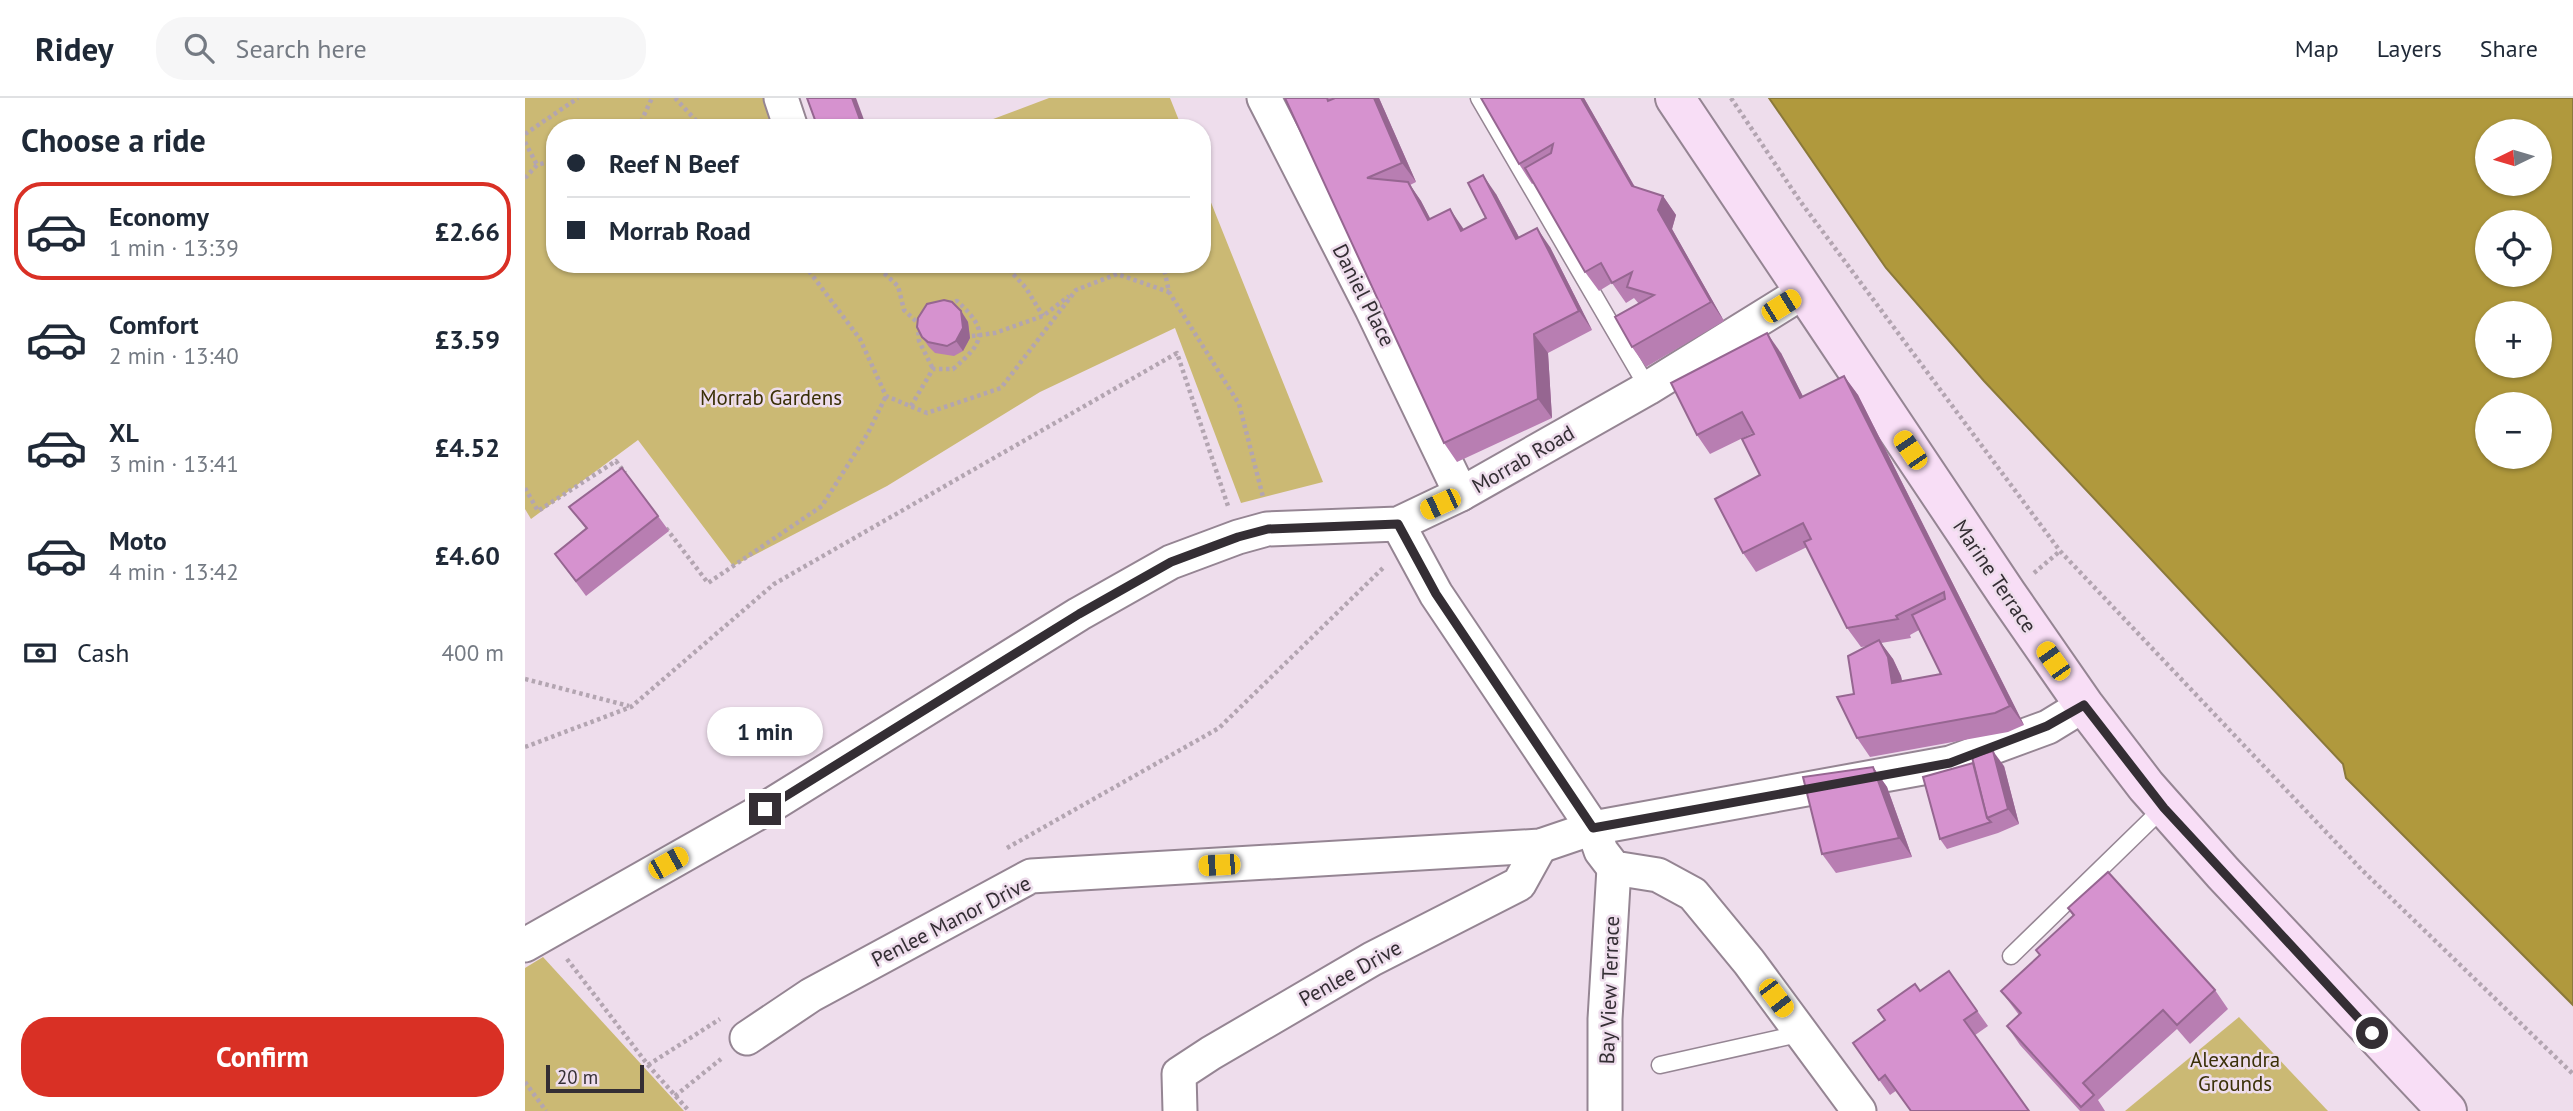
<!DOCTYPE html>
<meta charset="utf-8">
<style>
body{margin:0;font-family:"PT Sans",sans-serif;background:#f6f6f7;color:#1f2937;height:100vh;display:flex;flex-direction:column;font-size:26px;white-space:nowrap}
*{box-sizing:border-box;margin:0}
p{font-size:23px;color:#747a83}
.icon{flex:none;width:38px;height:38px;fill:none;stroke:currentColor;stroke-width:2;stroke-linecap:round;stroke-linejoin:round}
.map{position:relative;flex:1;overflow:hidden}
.panel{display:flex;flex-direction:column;background:#fff;width:525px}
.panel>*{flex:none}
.hud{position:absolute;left:21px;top:21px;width:665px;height:154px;border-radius:28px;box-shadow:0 2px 5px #0004;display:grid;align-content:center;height:154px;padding:0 21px;background:#fff}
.needle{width:46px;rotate:265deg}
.fabs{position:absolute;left:1950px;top:21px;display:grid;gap:14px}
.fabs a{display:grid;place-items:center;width:77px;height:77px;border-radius:50%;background:#fff;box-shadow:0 2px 5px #0004;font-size:35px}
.scale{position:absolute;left:21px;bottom:18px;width:98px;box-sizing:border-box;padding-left:7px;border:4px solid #342e34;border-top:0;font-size:19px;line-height:24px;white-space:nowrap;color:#342e34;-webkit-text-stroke:5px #eeddec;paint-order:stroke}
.end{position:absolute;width:32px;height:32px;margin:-16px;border:9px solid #342e34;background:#fff;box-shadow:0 0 0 4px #fff}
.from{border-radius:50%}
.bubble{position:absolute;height:49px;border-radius:24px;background:#fff;box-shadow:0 2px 5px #0004;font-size:23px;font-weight:700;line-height:49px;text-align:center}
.car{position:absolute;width:21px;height:42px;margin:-21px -10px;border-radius:9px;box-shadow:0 0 5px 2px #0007;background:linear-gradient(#f5c518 24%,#345 0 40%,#f5c518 0 76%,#345 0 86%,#f5c518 0)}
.hud b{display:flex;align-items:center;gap:24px;height:66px;font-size:26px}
.hud b+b{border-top:2px solid #e0e1e3}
.hud i{width:18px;height:18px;background:#1f2937}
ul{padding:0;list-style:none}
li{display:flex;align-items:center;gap:21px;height:98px;margin:0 14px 10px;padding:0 7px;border:4px solid transparent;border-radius:28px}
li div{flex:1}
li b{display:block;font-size:26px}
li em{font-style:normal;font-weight:700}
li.on{border-color:#d93025}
li>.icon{width:63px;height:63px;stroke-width:1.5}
h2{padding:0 21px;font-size:32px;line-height:84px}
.pay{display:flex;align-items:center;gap:18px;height:77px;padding:0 21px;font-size:26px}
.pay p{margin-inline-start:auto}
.button{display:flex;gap:14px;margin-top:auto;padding:14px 21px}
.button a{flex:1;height:80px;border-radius:28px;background:#d93025;color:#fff;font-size:28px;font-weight:700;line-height:80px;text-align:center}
header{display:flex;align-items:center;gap:42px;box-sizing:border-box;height:98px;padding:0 35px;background:#fff;border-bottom:2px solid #e0e1e3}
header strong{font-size:33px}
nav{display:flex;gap:38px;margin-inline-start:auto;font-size:24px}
.search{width:490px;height:63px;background:#f6f6f7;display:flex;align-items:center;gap:18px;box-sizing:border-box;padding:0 24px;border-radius:28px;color:#747a83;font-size:26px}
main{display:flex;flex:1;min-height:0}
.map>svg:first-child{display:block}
.green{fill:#cbb974}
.water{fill:#b0993d;stroke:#8b793a;stroke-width:2;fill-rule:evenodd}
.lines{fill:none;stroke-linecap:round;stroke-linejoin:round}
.lane-casing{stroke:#958593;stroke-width:19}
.street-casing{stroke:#958593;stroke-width:37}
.secondary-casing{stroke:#958593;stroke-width:42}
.path{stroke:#b3a5b1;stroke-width:4.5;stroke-dasharray:3.5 3.5;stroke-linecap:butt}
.lane{stroke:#fff;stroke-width:16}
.street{stroke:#fff;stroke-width:33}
.secondary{stroke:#f8def6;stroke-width:38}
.wall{fill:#b87eb2;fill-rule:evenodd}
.shaded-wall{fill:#966691}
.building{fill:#d692cf;stroke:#966691;stroke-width:2}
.route{stroke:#342e34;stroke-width:9}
.labels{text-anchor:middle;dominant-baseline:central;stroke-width:5;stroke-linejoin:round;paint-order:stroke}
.street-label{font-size:21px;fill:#342e34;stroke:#eeddec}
.park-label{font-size:21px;fill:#3a3007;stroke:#eeddec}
</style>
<header>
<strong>Ridey</strong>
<div class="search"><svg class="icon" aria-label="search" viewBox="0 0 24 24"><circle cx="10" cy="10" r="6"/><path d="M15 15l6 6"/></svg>Search here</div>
<nav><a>Map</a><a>Layers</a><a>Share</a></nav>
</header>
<main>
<section class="panel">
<h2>Choose a ride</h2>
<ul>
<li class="on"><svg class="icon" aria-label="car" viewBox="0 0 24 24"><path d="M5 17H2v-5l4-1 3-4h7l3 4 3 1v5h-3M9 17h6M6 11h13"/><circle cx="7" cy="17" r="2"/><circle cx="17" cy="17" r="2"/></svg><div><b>Economy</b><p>1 min · 13:39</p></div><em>£2.66</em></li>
<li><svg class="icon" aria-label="car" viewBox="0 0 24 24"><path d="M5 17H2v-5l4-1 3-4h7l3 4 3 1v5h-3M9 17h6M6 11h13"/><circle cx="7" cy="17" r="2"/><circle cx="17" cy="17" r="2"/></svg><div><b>Comfort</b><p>2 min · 13:40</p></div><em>£3.59</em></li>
<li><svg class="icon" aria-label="car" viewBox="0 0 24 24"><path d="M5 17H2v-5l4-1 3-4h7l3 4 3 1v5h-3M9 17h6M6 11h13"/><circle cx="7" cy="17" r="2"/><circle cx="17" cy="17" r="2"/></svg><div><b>XL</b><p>3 min · 13:41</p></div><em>£4.52</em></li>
<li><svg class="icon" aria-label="car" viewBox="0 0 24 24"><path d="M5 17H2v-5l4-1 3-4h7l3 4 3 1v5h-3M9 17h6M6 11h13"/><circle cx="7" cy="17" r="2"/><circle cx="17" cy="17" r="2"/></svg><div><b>Moto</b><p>4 min · 13:42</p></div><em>£4.60</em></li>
</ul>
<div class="pay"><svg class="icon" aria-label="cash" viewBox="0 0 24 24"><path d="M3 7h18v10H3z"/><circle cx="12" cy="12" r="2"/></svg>Cash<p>400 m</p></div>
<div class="button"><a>Confirm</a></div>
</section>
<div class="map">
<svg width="2048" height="1013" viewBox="0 0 2048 1013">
<rect width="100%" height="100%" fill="#eeddec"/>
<!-- green -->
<g class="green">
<path d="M0 0H240L251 30H30V166H677V82L798 384 716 405 650 230 515 294 362 388 208 468 113 342 6 421 0 411Z"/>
<path d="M524 0H645L657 30H444Z"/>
<path d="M18 859 159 1013H0V870Z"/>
<path d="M1714 919 1803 1013H1600Z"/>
</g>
<!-- water -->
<path class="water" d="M1244 0H2048V907L1821 680 1818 666 1459 283 1361 170ZM1962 33H2014V86H1962ZM1962 124H2014V177H1962ZM1962 215H2014V268H1962ZM1962 306H2014V359H1962Z"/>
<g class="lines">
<!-- lane casing -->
<g class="lane-casing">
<g id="lane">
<path d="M954 0 1123 290"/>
<path d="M1486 858 1638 710"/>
<path d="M1135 967 1278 935"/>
</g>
</g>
<!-- street casing -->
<g class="street-casing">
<g id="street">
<path d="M256 0 266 30"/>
<path d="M739 0 847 211 936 396"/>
<path d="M873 426 911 496 1068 730 1076 753 1089 770 1133 777 1168 796 1224 864 1334 1013"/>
<path d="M0 847 240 711 554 516 646 464 713 439 742 431 873 426 936 396 1123 290 1278 194"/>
<path d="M222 940 286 897 506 778 1015 748 1068 730 1425 665 1523 629 1559 607"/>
<path d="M655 1013 654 976 686 955 847 861 994 786 1015 748"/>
<path d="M1080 1013V921L1089 770"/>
</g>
</g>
<!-- secondary casing -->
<g class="secondary-casing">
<path id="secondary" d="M1150 0 1482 496 1559 607 1621 688 1698 775 1922 1013"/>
</g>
<!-- path -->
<g class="path">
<path d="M150 0 178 30"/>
<path d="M1206 0 1275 103 1535 453 1837 772 2048 976"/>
<path d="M113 30 127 0"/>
<path d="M0 36 53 0"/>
<path d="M0 44 12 67"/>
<path d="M0 80 12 67 30 62"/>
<path d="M275 166 284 173 312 166"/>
<path d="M349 166 373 188 379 212 395 227"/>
<path d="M479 166 501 190 518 218"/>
<path d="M638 166 644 194 714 306 738 399"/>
<path d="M284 173 335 241 361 298 402 315 476 290 551 192 592 176 644 194"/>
<path d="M393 227 394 243 408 271"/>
<path d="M440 239 470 235 518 218 544 198"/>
<path d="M386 308 408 271H428C460 244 464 232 432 203L423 205"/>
<path d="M0 390 13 413 91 363 100 375"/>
<path d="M141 430 183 485 297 408 343 335 361 298"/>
<path d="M1509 475 1535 453"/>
<path d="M0 581 104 608"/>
<path d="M0 649 106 609 249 486 652 255 703 408"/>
<path d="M482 750 694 630 859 469"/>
<path d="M42 861 123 967 164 1013"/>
<path d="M123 967 195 921"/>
<path d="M0 984 21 1013"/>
<path d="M150 998 196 961"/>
</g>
<!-- lane -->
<use href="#lane" class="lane"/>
<!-- street -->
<use href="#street" class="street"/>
<!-- secondary -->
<use href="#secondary" class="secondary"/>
</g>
<!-- wall -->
<g class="wall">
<path d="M760 0H854L891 84 885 87 896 103 905 121 939 131 961 120 971 96 994 139 1025 149 1067 232 1023 255 1027 320 932 364 919 345Z"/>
<path d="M956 0H1059L1110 89 1138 98 1151 117 1147 131 1199 223 1121 269 1107 249 1114 206 1109 200 1101 205 1087 185 1074 193 1060 174 1009 85 1007 86 994 66Z"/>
<path d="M436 213 443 224 445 240 438 253 429 258 410 255 404 249 397 239Z"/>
<path d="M1256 255 1278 299 1319 278 1333 297 1499 627 1483 634 1345 659 1332 640 1329 596 1344 548 1336 549 1322 530 1282 449 1231 474 1218 455 1235 377 1228 335 1185 356 1172 337ZM1394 532 1416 576 1377 583 1376 578 1368 561 1356 545 1386 540 1385 537Z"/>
<path d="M44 409 133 418 144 433 61 498 30 456 61 431Z"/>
<path d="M1479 668 1494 726 1473 735 1422 751 1415 741Z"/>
<path d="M1348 669 1362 689 1387 759 1311 775 1297 756Z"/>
<path d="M1543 810 1690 892 1703 911 1665 946 1652 931 1573 1002 1580 1013H1555L1495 947 1482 928 1494 917 1476 893 1515 857 1511 852 1548 818Z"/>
<path d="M1424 873 1463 928 1365 997 1328 945 1360 922 1395 893Z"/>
</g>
<!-- shaded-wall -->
<g class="shaded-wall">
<path d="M327 0H331L342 30H338Z"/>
<path d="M849 0H854L891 84 877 65Z"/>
<path d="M1056 0H1059L1120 107 1107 88Z"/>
<path d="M958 77 971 96 1005 160 991 141Z"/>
<path d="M883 84 896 103 916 141 903 122Z"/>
<path d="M1138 98 1151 117 1147 131 1199 223 1186 204 1133 112Z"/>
<path d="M925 111 938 130 949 152 936 133Z"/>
<path d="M1012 130 1025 149 1067 232 1054 213Z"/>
<path d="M436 213 443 224 445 240 438 253 431 243Z"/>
<path d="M1242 235 1256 255 1289 320 1275 300Z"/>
<path d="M1009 236 1023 255 1027 320 1013 301Z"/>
<path d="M1319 278 1333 297 1499 627 1485 608Z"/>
<path d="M1354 542 1368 561 1376 578 1381 604 1367 585Z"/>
<path d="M1468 653 1479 668 1494 726 1483 711Z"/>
<path d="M1348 669 1362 689 1387 759 1374 740Z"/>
</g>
<!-- building -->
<g class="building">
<path d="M282 0H327L338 30H293Z"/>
<path d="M760 0H802L803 3 810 0H849L877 65 842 80 883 84 903 122 925 111 936 133 961 120 943 85 958 77 991 141 1012 130 1054 213 1009 236 1013 301 919 345Z"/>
<path d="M956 0H1056L1107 88 1138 98 1133 112 1186 204 1107 249 1090 219 1129 197 1102 189 1107 174 1087 185 1076 165 1060 174 1000 70 1026 55 1028 46 994 66Z"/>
<path d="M419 202 427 204 436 213 438 230 431 243 422 248 403 244 397 239 392 229 393 220 402 206Z"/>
<path d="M1242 235 1275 300 1319 278 1485 608 1470 615 1332 640 1312 599 1329 596 1323 558 1354 542 1363 559 1367 585 1416 576 1387 517 1420 501 1419 494 1371 518 1373 521 1322 530 1279 444 1286 441 1278 425 1218 455 1190 401 1235 377 1217 341 1229 336 1217 314 1172 337 1146 285Z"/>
<path d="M97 370 133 418 51 483 30 456 62 430 44 409Z"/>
<path d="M1468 653 1483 711 1462 720 1447 659Z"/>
<path d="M1448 665 1462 720 1466 724 1415 741 1398 679Z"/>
<path d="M1348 669 1374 740 1297 756 1278 679Z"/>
<path d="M1583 774 1690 892 1652 927 1638 912 1558 985 1569 997 1556 1009 1482 928 1496 915 1476 893 1515 857 1511 852 1549 817 1543 810Z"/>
<path d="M1424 873 1452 913 1439 922 1504 1013H1386L1360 977 1354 982 1328 945 1360 922 1353 912 1390 886 1395 893Z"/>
</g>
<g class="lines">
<!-- route -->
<path class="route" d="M240 711 554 516 646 464 713 439 743 431 873 426 911 496 1068 730 1425 665 1522 628 1559 607 1639 710 1847 935"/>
</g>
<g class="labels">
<!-- street labels -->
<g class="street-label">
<text transform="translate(839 197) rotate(63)">Daniel Place</text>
<text transform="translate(998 361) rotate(-30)">Morrab Road</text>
<text transform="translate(1470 478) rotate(56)">Marine Terrace</text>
<text transform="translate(426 823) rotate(-27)">Penlee Manor Drive</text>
<text transform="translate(825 875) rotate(-29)">Penlee Drive</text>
<text transform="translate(1084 892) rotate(-88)">Bay View Terrace</text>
</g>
<!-- park labels -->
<g class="park-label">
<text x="246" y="299">Morrab Gardens</text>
<text x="1710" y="961">Alexandra<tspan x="1710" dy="24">Grounds</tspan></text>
</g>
</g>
</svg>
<div class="fabs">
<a><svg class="needle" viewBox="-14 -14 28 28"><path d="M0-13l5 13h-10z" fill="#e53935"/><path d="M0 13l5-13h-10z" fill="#747a83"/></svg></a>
<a><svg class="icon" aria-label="locate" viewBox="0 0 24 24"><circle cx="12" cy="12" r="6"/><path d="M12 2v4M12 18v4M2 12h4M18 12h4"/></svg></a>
<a>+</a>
<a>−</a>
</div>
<div class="scale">20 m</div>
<i class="end from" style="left:1847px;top:935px"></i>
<i class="end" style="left:240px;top:711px"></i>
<div class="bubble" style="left:182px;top:609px;width:116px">1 min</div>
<i class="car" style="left:1256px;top:208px;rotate:58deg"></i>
<i class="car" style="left:1385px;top:352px;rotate:326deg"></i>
<i class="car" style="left:915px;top:406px;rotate:245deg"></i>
<i class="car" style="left:1528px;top:563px;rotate:325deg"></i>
<i class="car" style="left:143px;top:765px;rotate:61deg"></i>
<i class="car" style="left:694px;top:767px;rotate:267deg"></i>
<i class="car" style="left:1251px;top:900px;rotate:143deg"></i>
<div class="hud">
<b><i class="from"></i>Reef N Beef</b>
<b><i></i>Morrab Road</b>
</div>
</div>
</main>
